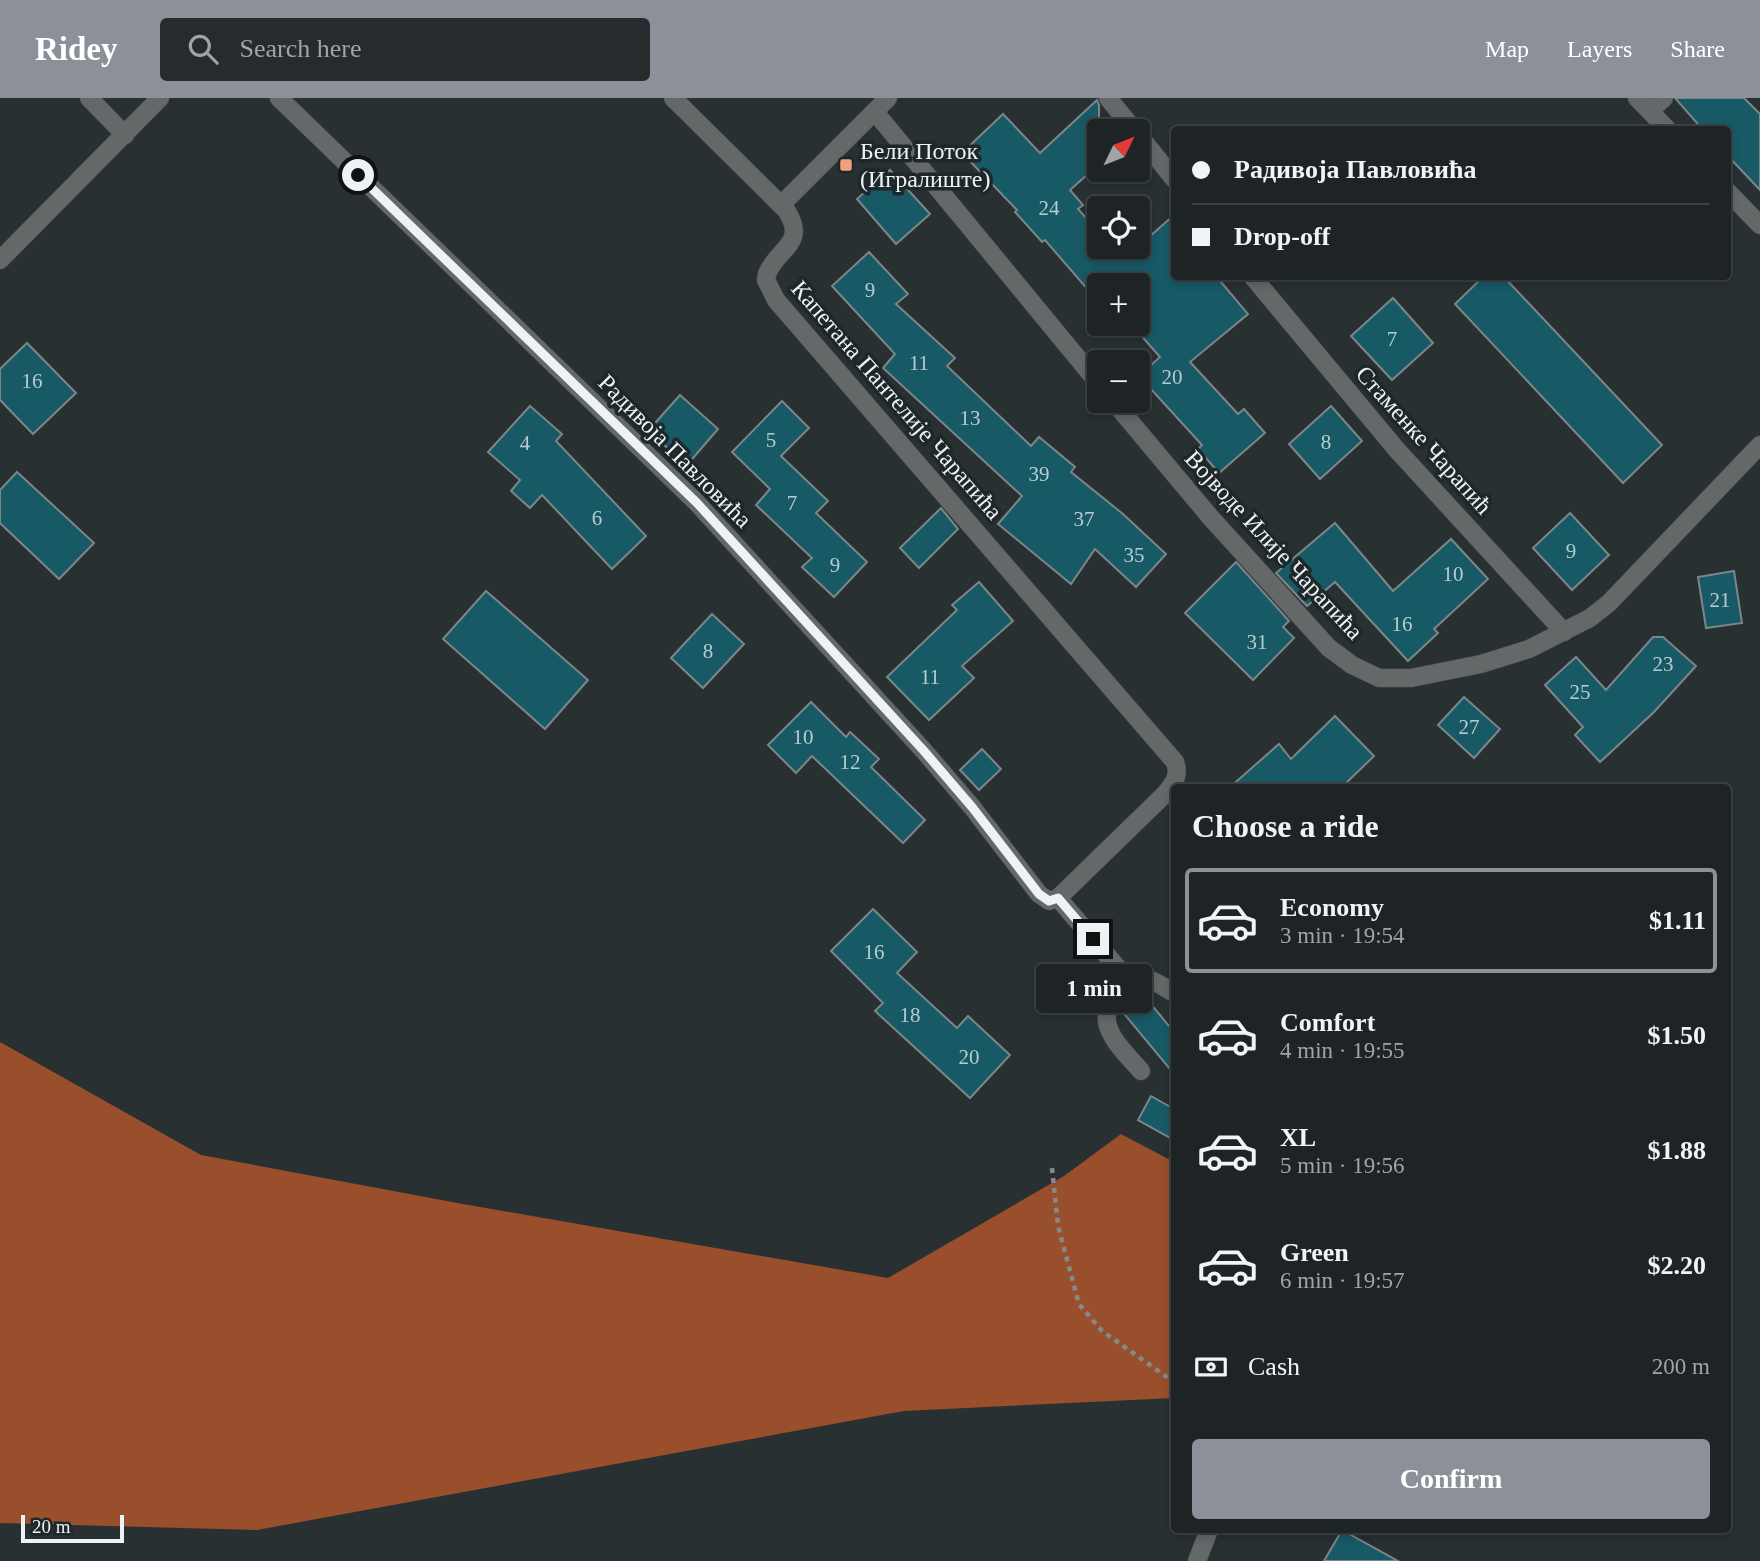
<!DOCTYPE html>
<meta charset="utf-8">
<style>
body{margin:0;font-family:Georgia,serif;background:#262c2e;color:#f1f3f6;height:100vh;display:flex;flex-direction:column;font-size:26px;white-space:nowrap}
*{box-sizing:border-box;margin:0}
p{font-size:23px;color:#a1a4a7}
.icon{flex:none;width:38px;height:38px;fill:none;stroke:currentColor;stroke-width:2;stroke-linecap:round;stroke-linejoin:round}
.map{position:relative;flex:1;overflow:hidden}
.sheet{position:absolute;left:1171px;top:686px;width:560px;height:749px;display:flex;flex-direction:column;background:#1e2426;border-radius:7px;box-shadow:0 4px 10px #0003,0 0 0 2px #3c4143}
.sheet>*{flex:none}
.top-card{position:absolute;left:1171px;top:28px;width:560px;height:154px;border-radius:7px;box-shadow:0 4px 10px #0003,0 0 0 2px #3c4143;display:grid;align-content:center;height:154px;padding:0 21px;background:#1e2426}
.needle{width:46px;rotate:47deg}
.fabs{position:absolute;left:1087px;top:21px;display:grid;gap:14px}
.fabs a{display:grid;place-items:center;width:63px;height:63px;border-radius:7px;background:#1e2426;box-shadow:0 4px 10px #0003,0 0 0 2px #3c4143;font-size:35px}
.scale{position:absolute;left:21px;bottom:18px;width:103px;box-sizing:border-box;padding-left:7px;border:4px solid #edf3f4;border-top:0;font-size:19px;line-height:24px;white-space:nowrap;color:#edf3f4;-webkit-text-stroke:5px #1e2729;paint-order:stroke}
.end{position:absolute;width:32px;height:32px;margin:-16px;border:9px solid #edf3f4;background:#111;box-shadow:0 0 0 4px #111}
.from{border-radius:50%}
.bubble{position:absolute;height:49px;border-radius:7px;background:#1e2426;box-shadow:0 4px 10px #0003,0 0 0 2px #3c4143;font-size:23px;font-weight:700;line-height:49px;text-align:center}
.top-card b{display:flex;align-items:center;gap:24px;height:66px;font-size:26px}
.top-card b+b{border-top:2px solid #3c4143}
.top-card i{width:18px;height:18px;background:#f1f3f6}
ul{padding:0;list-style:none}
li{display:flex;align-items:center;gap:21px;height:105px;margin:0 14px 10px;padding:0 7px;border:4px solid transparent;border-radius:7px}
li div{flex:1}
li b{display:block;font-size:26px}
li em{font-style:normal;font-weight:700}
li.active{border-color:#8c9099}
li>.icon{width:63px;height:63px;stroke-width:1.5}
h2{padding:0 21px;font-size:32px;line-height:84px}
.pay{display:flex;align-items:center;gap:18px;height:77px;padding:0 21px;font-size:26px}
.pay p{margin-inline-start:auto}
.cta{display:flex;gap:14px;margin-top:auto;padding:14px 21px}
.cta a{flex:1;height:80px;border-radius:7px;background:#8c9099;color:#fff;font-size:28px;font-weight:700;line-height:80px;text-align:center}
header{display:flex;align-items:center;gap:42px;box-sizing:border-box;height:98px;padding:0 35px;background:#8c9099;color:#fff}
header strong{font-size:33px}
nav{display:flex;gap:38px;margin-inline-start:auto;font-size:24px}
.search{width:490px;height:63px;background:#262c2e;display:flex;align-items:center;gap:18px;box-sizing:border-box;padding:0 24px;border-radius:7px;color:#a1a4a7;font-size:26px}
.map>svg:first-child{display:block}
.forest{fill:#994e2c}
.building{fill:#185966;stroke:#7c8688;stroke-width:2}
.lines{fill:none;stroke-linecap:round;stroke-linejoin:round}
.minor-casing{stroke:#444b4d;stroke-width:19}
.path{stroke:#838a8b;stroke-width:4.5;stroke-dasharray:5 5;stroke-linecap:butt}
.minor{stroke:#646869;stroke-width:18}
.route{stroke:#edf3f4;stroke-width:9}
.poi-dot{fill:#f2a17e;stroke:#1e2729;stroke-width:2.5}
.labels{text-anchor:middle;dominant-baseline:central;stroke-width:7;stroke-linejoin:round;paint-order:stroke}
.number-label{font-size:21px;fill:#b8ccd0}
.poi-label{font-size:24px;fill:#edf3f4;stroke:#1e2729;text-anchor:start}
.street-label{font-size:24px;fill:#edf3f4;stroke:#1e2729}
</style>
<header>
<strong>Ridey</strong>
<div class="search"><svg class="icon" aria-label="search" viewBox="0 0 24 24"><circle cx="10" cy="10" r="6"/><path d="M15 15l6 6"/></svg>Search here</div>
<nav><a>Map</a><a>Layers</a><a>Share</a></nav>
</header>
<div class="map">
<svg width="1760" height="1463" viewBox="0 0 1760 1463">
<rect width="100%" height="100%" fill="#283032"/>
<!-- forest -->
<path class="forest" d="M0 944 201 1057 463 1106 888 1180 1064 1078 1121 1036 1174 1064V1300L904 1313 257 1432 0 1425Z"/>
<!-- building -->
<g class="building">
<path d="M1675 0H1744L1760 16V92L1727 57V32H1703Z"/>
<path d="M1097 2 1099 7V66L1070 92 1083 107 1078 111 1099 135V149H1111L1123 162 1174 117V178H1216L1248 216 1190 264 1238 316 1244 311 1265 335 1219 375 1198 351 1202 347 1139 278 1160 259 1131 226H1138V187H1099V197L1095 200 1045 142 1042 144 1015 114 1017 112 962 55 1003 16 1040 55Z"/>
<path d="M890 72 930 116 896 146 857 101Z"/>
<path d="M869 154 908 196 896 206 955 260 947 268 1031 348 1039 339 1075 369 1071 374 1123 416 1166 456 1136 489 1095 451 1071 486 998 426 1022 398 883 270 895 256 832 188Z"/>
<path d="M1484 178H1503L1662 347 1623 385 1455 206Z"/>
<path d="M1393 200 1433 245 1392 282 1351 238Z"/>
<path d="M27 245 76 295 33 336 0 302V271Z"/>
<path d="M680 297 718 331 687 367 648 333Z"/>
<path d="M782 303 809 330 781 358 828 403 816 415 867 464 834 499 802 469 812 460 756 407 770 391 732 354Z"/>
<path d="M530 308 562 336 556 343 646 438 612 471 542 397 530 410 511 393 520 382 488 354Z"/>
<path d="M1331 308 1362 343 1320 381 1289 346Z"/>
<path d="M17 374 94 445 59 481 0 425V392Z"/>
<path d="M941 410 958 431 919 470 900 450Z"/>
<path d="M1570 415 1609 457 1572 492 1533 450Z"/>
<path d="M1335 425 1393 493 1451 441 1488 481 1434 531 1438 535 1408 563 1335 484 1307 508 1276 475Z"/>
<path d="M1236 464 1289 523 1283 529 1294 540 1253 582 1185 515Z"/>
<path d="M1734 473 1742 525 1706 530 1698 479Z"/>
<path d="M979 484 1013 523 962 568 974 580 929 622 887 579 957 512 952 507Z"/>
<path d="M486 493 588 582 545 631 443 541Z"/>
<path d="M712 516 744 546 703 590 671 560Z"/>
<path d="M1653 539H1663L1696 568 1654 614 1600 664 1575 637 1583 629 1545 587 1576 559 1606 592Z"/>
<path d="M1464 599 1500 631 1474 660 1438 627Z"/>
<path d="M811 604 846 639 850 634 879 661 871 669 925 722 903 745 812 658 796 675 768 647Z"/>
<path d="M1335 618 1374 658 1341 690H1229L1279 646 1291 661Z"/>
<path d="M982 651 1001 671 979 692 960 672Z"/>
<path d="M873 811 917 854 897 875 957 930 968 918 1010 957 970 1000 875 913 883 905 831 853Z"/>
<path d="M1141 894 1174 934V976L1121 912Z"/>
<path d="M1151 998 1174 1011V1042L1138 1022Z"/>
<path d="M1342 1432 1398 1463H1324Z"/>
</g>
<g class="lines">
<!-- minor casing -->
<g class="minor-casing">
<g id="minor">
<path d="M89 0 125 37"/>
<path d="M279 0 697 405 924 653 972 709 1039 796 1049 803 1058 800 1165 696C1174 685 1180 678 1175 664L776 202 766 182 767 176C778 149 808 146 786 112L673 0"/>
<path d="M1108 0 1135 33"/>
<path d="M1637 0 1668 32"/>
<path d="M1650 13 1664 0"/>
<path d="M875 14 1099 286"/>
<path d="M1138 36 1174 81"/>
<path d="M1727 93 1760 127"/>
<path d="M781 107 888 0"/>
<path d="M0 162 160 0"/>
<path d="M1252 178 1397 352 1564 534"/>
<path d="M1113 303 1211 420 1329 550 1352 567 1379 580H1411L1481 566 1529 551 1590 520 1609 505 1760 347"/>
<path d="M1058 800 1128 882"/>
<path d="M1141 973C1130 960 1110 942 1107 924 1105 906 1119 879 1139 879 1150 879 1165 890 1174 895"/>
<path d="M1197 1463 1209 1432"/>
</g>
</g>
<!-- path -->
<path class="path" d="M1052 1070 1058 1128 1079 1206 1102 1233 1174 1284"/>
<!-- minor -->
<use href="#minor" class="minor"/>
</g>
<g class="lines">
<!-- route -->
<path class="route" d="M358 77 697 405 924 653 972 709 1039 796 1049 803 1058 800 1093 841"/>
</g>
<!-- markers -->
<rect class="poi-dot" x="839" y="60" width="14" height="14" rx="3.5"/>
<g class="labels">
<!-- number labels -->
<g class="number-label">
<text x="1049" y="110">24</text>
<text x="870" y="192">9</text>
<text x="1392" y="241">7</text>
<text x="919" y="265">11</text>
<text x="1172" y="279">20</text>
<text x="32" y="283">16</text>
<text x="970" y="320">13</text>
<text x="771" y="342">5</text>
<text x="1326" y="344">8</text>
<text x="525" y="345">4</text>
<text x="1039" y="376">39</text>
<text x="792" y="405">7</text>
<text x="597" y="420">6</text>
<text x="1084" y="421">37</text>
<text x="1571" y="453">9</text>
<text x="1134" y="457">35</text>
<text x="835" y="467">9</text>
<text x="1453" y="476">10</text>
<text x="1720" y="502">21</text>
<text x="1402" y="526">16</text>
<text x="1257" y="544">31</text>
<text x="708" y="553">8</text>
<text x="1663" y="566">23</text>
<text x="930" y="579">11</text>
<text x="1580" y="594">25</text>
<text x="1469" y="629">27</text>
<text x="803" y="639">10</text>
<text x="850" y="664">12</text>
<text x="874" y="854">16</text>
<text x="910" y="917">18</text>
<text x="969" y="959">20</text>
</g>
<!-- poi labels -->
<g class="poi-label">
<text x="860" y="53">Бели Поток<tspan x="860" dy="28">(Игралиште)</tspan></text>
</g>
<!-- street labels -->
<g class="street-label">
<text transform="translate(897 302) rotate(49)">Капетана Пантелије Чарапића</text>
<text transform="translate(1424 342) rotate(48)">Стаменке Чарапић</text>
<text transform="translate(675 353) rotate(45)">Радивоја Павловића</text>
<text transform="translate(1274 447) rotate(47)">Војводе Илије Чарапића</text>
</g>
</g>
</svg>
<div class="fabs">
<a><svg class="needle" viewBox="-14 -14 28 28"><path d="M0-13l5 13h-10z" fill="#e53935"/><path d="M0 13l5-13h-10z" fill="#a1a4a7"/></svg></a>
<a><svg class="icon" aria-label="locate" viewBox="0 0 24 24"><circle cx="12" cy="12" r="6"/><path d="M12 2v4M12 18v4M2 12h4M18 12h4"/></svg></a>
<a>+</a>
<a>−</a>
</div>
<div class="scale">20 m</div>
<i class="end from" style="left:358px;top:77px"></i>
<i class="end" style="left:1093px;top:841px"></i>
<div class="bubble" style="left:1036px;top:866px;width:116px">1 min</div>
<div class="top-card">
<b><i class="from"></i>Радивоја Павловића</b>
<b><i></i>Drop-off</b>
</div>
<section class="sheet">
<h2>Choose a ride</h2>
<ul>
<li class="active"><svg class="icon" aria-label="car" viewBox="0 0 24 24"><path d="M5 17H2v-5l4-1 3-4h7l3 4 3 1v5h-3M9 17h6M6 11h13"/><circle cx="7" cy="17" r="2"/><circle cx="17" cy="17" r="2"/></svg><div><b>Economy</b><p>3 min · 19:54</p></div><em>$1.11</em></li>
<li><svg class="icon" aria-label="car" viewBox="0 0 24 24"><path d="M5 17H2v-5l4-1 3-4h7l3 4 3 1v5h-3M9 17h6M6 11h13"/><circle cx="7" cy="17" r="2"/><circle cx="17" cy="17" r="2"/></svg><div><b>Comfort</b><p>4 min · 19:55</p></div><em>$1.50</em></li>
<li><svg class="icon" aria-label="car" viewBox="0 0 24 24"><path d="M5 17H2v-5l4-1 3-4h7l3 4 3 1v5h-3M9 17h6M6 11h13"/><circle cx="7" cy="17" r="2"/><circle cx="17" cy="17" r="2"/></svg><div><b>XL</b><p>5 min · 19:56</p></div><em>$1.88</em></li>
<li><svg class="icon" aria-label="car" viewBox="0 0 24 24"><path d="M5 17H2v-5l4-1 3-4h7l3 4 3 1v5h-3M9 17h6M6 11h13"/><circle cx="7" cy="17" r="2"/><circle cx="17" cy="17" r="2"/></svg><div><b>Green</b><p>6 min · 19:57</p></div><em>$2.20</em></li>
</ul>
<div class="pay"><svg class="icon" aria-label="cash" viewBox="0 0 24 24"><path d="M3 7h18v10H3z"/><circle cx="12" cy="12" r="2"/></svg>Cash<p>200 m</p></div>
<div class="cta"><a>Confirm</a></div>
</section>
</div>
